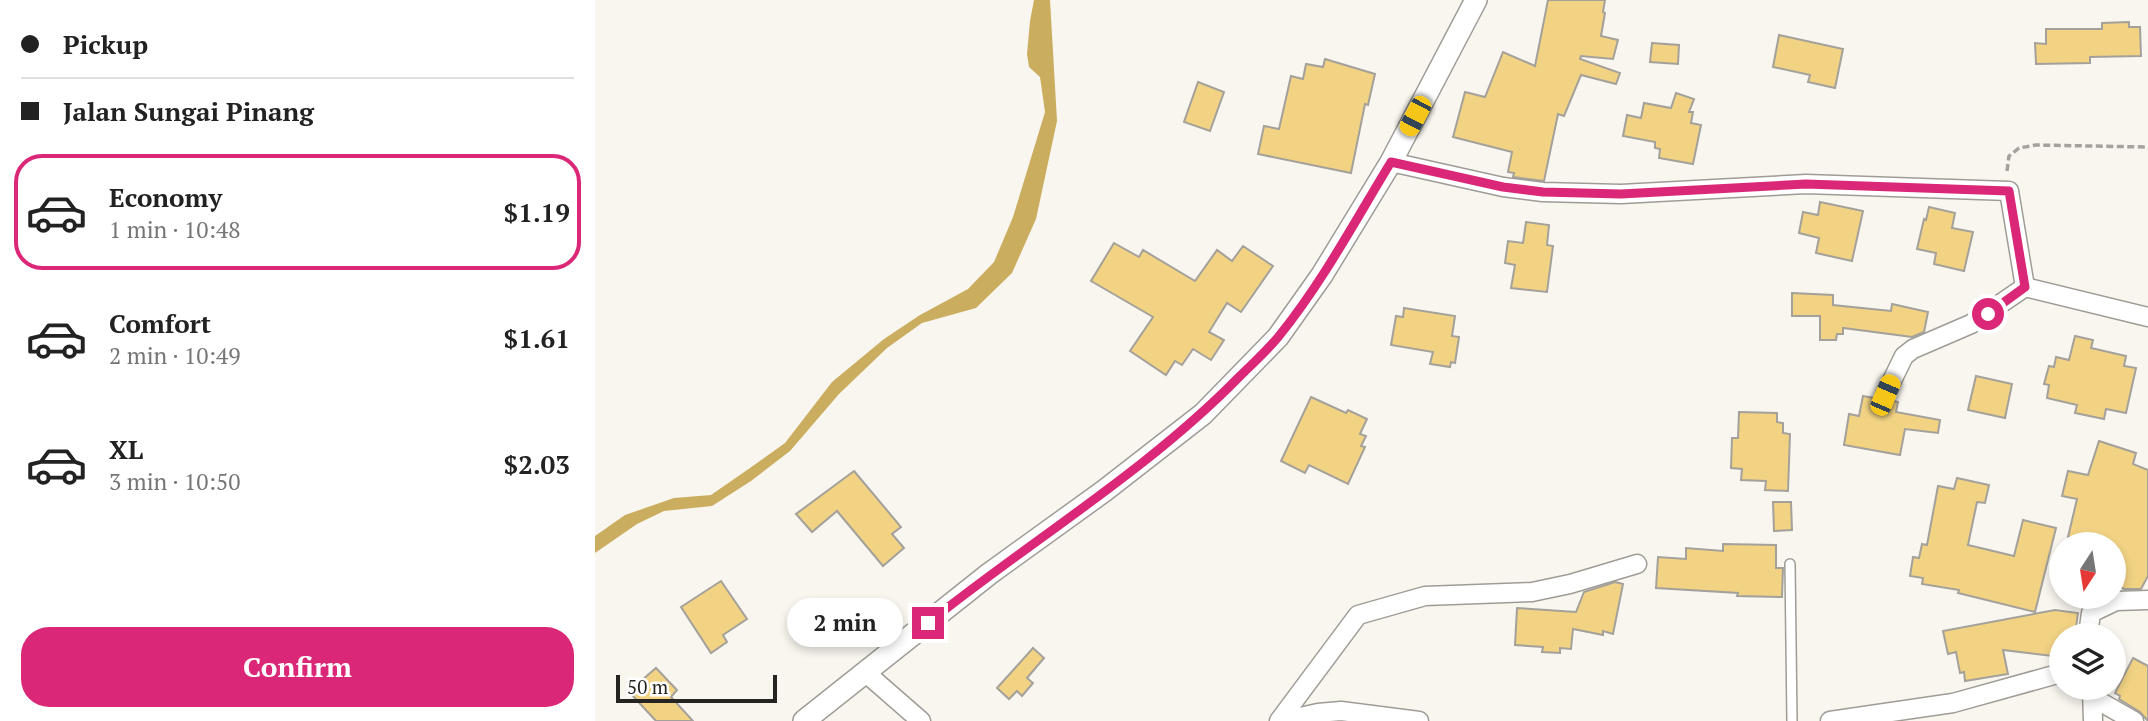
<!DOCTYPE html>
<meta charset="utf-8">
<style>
body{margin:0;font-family:"PT Serif",serif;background:#f2f2f2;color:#222;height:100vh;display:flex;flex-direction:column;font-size:26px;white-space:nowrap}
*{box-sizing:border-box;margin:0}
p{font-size:23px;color:#767676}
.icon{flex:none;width:38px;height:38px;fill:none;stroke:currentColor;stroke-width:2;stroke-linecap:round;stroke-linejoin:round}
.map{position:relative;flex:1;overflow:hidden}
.panel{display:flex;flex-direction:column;background:#fff;width:595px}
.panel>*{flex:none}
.guide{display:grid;align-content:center;height:154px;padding:0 21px;background:#fff}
.needle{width:46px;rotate:192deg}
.fabs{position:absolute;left:1454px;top:532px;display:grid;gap:14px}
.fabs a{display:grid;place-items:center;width:77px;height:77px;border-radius:50%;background:#fff;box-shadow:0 4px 10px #0003;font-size:35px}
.scale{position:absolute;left:21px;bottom:18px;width:161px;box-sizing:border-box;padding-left:7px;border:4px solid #252421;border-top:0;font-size:19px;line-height:24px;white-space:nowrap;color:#252421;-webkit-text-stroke:5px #fff;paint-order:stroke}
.end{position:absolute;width:32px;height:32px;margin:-16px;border:9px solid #db2777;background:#fff;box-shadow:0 0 0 4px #fff}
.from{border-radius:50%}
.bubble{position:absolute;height:49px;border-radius:24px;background:#fff;box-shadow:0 4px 10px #0003;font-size:23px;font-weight:700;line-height:49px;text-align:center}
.car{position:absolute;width:21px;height:42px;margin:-21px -10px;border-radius:9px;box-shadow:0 0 5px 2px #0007;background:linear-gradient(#f5c518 24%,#345 0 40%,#f5c518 0 76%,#345 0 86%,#f5c518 0)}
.guide b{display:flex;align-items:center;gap:24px;height:66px;font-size:26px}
.guide b+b{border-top:2px solid #e0e0e0}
.guide i{width:18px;height:18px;background:#222}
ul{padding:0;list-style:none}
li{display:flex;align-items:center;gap:21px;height:116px;margin:0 14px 10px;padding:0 7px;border:4px solid transparent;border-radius:28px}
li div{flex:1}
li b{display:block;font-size:26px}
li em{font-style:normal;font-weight:700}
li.active{border-color:#db2777}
li>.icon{width:63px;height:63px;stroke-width:1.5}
.button{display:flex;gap:14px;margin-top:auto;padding:14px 21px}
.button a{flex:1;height:80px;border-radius:28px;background:#db2777;color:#fff;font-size:28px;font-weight:700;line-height:80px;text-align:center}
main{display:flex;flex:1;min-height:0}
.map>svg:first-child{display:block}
.water{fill:#cbad5f}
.building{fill:#f2d384;stroke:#a4a19b;stroke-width:2}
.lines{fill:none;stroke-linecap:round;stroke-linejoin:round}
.service-casing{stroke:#9f9c96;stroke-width:12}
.minor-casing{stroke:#9f9c96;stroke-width:21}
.tertiary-casing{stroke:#9f9c96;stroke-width:24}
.path{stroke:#a4a29c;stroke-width:3.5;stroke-dasharray:7 3.5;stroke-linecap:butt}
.service{stroke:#fff;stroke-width:9}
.minor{stroke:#fff;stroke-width:18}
.tertiary{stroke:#fff;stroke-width:21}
.route{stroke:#db2777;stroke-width:9}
</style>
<main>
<section class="panel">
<div class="guide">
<b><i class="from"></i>Pickup</b>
<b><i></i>Jalan Sungai Pinang</b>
</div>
<ul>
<li class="active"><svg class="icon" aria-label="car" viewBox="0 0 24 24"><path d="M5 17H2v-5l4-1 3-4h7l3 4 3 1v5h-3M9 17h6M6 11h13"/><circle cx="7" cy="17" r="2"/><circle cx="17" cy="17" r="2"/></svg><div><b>Economy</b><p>1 min · 10:48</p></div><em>$1.19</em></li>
<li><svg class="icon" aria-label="car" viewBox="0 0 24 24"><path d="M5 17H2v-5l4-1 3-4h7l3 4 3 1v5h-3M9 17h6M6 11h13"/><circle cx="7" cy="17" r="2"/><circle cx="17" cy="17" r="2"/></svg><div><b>Comfort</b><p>2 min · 10:49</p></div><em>$1.61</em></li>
<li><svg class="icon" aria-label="car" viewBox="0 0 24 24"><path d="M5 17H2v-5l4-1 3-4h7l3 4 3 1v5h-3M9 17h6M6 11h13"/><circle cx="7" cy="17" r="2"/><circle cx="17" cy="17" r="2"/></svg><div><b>XL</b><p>3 min · 10:50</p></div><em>$2.03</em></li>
</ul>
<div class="button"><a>Confirm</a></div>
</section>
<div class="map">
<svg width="1553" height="721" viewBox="0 0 1553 721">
<rect width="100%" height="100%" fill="#f9f6ef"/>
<!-- water -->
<path class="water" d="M439 0H455L462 121 441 219 417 273 381 308 327 323 292 348 244 394 195 451 156 481 117 506 69 511 42 524 0 553V536L30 515 79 498 116 495 155 468 190 443 237 382 289 339 325 315 373 289 399 262 418 217 450 112 445 77 434 67 432 54 435 21Z"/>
<!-- building -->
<g class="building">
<path d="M953 0H1010L1008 12 1010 13 1006 36 1023 40 1018 59 986 56 985 59 1025 73 1021 84 986 75 969 116 963 114 949 181 918 177 919 173 913 172 917 152 858 137 870 92 890 97 908 52 940 66Z"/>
<path d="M1534 22V27H1545L1546 56 1495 57V63L1441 64 1440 43 1451 44V29H1507V23Z"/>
<path d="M1184 35 1248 49 1240 88 1213 82 1215 75 1178 67Z"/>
<path d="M1057 43 1084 45 1083 64 1055 62Z"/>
<path d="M730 59 780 74 773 105 770 104 756 173 663 154 669 126 684 129 696 76 708 79 711 64 728 67Z"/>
<path d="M603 82 629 92 615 131 589 122Z"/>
<path d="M1081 93 1099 99 1094 112H1098L1096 123 1106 125 1098 164 1064 158 1065 149 1060 148V142L1028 136 1032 115 1046 118 1049 103 1076 108Z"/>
<path d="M1225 202 1268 211 1257 261 1221 253 1224 238 1204 233 1208 212 1223 215Z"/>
<path d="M1334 207 1360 213 1357 228 1378 232 1369 271 1339 264 1341 253 1322 249 1329 219 1331 220Z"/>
<path d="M931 222 954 225 952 245 958 246 952 292 916 288 920 265 910 263 913 241 928 243Z"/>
<path d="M519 243 544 257 548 250 600 281 622 250 637 261 648 246 678 266 646 312 632 303 614 332 629 340 616 360 598 349 587 365 580 361 571 375 535 351 558 317 496 281Z"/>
<path d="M1197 293 1238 295V305L1296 311 1297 304 1333 312 1329 332 1317 337 1248 328V334H1242L1241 340H1225V316H1197Z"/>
<path d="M809 308 860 316 857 336 864 337 860 363 856 362 855 367 835 364 838 352 796 345 801 316 808 317Z"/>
<path d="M1480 336 1498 340 1496 348 1531 356 1529 366 1541 368 1531 413 1511 409 1509 419 1480 413 1482 405 1452 398 1454 385 1449 384 1454 366 1459 367 1461 357 1474 360Z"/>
<path d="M1381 376 1417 384 1410 418 1373 410Z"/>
<path d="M1268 396 1279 398 1284 405 1290 406 1299 401 1303 402 1301 412 1345 420 1343 433 1310 429 1305 455 1249 445 1254 414 1264 416Z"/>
<path d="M716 397 751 413 753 410 772 419 765 434 771 436 766 446 770 447 753 484 714 465 710 473 686 461Z"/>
<path d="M1144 412 1182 413V422L1188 423V433L1195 434 1193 491 1170 490 1171 481 1146 480 1147 469 1136 468 1137 438H1143Z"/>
<path d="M1504 441 1541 453 1538 464 1553 470V576L1546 589H1529L1519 584V544H1505L1473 537 1482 499 1467 496 1473 471 1493 475Z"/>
<path d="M259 471 306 527 297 534 309 548 288 566 242 511 217 532 201 514Z"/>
<path d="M1362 478 1394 485 1390 503 1382 502 1373 545 1419 556 1428 520 1461 528 1440 612 1363 593 1364 590 1327 584 1328 578 1315 576 1318 557 1324 558 1327 544 1332 545 1343 486 1359 489Z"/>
<path d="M1178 502H1196L1197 530 1179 531Z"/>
<path d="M1128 544 1181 545V568H1188L1187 597 1142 596 1143 593 1061 588 1063 557 1091 559V548L1128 551Z"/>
<path d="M126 581 152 619 128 635 132 642 116 653 86 607Z"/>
<path d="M1020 582 1028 584 1018 634 1008 631V635L978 629 976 649 965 648V653L947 652 948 647 920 645 922 608 981 612 989 592Z"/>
<path d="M1460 610 1483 613 1480 635H1466V649H1464V654L1458 653 1457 656 1408 650 1413 674 1370 681 1369 672 1365 673 1361 652 1353 654 1348 631Z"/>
<path d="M438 648 449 658 432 678 438 683 427 696 422 691 414 699 402 688Z"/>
<path d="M1538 658 1553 666V721L1545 712 1524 699 1525 696 1520 693Z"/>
<path d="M61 668 82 690 76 697 98 721H61L37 695 50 683 47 680Z"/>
</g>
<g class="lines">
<!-- service casing -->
<g class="service-casing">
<path id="service" d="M1195 564 1197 721"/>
</g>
<!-- minor casing -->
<g class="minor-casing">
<g id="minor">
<path d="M796 162 908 187 948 192 1026 194 1211 184 1414 191 1430 287"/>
<path d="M1290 395 1309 356 1318 349 1376 324 1430 287 1553 317"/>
<path d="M1493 635 1496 613 1521 601 1553 600"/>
<path d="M271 673 326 721"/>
<path d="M1497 688 1498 721"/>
<path d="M1497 697 1539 721"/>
<path d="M684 721 763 615 830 596 937 592 975 584 1042 564"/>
<path d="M688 721 723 713 746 711 824 721"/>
<path d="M1235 721 1358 703 1466 673"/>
</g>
</g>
<!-- tertiary casing -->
<g class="tertiary-casing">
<path id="tertiary" d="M209 721 394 574 509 491 608 414 683 337 727 275 796 162 881 0"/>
</g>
<!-- path -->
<path class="path" d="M1412 171 1414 156 1424 148 1441 145 1553 147"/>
<!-- service -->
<use href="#service" class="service"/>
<!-- minor -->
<use href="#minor" class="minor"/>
<!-- tertiary -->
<use href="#tertiary" class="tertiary"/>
</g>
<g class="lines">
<!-- route -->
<path class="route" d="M333 623C435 541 551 472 644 377 657 364 672 351 684 336 727 283 760 221 796 162L908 187 948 192 1026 194 1211 184 1414 191 1430 287 1393 314"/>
</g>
</svg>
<div class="fabs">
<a><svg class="needle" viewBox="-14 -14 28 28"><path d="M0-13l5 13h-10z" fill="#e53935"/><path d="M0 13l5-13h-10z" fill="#767676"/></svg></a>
<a><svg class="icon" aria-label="layers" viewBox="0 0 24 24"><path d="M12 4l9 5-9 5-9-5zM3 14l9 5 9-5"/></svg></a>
</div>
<div class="scale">50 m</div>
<i class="end from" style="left:1393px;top:314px"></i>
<i class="end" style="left:333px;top:623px"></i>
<div class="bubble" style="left:192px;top:598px;width:116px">2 min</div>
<i class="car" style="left:820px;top:116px;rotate:208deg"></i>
<i class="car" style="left:1290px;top:395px;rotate:23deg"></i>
</div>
</main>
